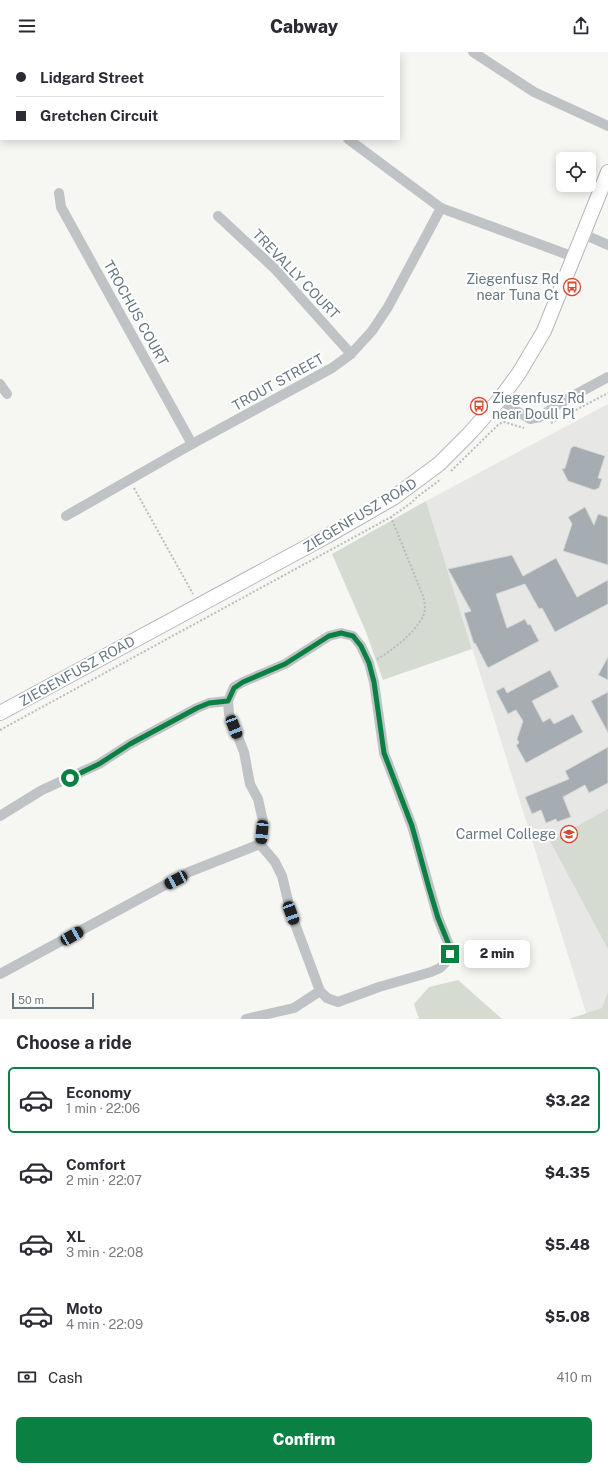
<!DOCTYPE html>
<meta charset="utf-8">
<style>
body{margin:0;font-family:"Public Sans",sans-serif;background:#f2f2f3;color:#2b2b33;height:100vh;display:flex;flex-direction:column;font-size:15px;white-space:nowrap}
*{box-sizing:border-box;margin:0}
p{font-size:13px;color:#7c7c81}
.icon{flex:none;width:22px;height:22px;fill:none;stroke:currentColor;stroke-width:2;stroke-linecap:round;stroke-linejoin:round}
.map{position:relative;height:967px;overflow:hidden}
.panel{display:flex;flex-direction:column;background:#fff;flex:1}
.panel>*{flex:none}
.top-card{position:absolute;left:0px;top:0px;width:400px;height:88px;box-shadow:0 2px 10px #0003;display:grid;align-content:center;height:88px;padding:0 16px;background:#fff}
.controls{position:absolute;left:556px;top:100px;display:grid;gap:8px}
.controls a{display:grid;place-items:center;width:40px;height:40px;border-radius:6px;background:#fff;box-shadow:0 2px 10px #0003;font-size:20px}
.scale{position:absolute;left:12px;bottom:10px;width:82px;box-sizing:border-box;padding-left:4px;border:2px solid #677882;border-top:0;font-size:11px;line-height:14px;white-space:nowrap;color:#677882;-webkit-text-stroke:3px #fff;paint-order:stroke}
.end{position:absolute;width:18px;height:18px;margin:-9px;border:5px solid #0b8043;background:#fff;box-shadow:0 0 0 2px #fff}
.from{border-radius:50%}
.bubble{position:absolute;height:28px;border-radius:6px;background:#fff;box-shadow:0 2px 10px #0003;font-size:13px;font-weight:800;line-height:28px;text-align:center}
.car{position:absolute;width:12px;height:24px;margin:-12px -6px;border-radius:5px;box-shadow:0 0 3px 1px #0007;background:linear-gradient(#222 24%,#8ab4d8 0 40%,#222 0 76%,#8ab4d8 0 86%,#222 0)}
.top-card b{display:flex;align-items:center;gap:14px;height:38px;font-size:15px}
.top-card b+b{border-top:1px solid #e1e1e2}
.top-card i{width:10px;height:10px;background:#2b2b33}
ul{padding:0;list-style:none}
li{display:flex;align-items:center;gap:12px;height:66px;margin:0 8px 6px;padding:0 8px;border:2px solid transparent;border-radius:6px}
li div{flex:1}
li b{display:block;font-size:15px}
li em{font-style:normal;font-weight:800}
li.selected{border-color:#0b8043}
li>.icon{width:36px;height:36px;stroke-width:1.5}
h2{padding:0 16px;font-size:18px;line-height:48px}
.pay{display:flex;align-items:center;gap:10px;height:44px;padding:0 16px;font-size:15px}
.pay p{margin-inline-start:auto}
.cta{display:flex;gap:8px;margin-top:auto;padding:8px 16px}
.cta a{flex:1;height:46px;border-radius:6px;background:#0b8043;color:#fff;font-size:16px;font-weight:800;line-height:46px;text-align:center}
header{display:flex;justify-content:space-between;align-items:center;height:52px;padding:0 16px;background:#fff;font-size:18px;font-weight:800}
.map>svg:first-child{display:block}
.built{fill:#e7e7e6}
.green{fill:#d6dbd2}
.building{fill:#a5adb2;stroke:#d7d7d5}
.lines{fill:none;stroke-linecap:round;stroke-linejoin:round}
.secondary-casing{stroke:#b2b7bb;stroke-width:16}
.path{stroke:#b9bcbe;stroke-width:2;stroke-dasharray:2 2;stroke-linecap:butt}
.street{stroke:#bfc3c6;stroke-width:10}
.secondary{stroke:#fff;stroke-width:14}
.route{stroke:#0b8043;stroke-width:5}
.labels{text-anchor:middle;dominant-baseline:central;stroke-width:4;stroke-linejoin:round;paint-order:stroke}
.street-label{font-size:14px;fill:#677882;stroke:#fff}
.poi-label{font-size:14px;fill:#677882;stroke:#fff;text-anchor:end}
</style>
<header><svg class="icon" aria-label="menu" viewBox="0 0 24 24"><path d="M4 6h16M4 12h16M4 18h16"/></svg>Cabway<svg class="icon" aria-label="share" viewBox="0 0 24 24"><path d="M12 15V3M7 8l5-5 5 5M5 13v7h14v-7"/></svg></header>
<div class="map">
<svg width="608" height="967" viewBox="0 0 608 967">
<rect width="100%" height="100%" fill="#f6f6f3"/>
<!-- built -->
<path class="built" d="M608 352V967H588L426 449Z"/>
<!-- green -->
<g class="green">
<path d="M426 449 472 597 383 628 366 580 332 502Z"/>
<path d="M608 757V897L550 789Z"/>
<path d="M458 928 502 967H419L414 952 429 935Z"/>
<path d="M608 940V967H569L602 956Z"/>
</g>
<!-- building -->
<g class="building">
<path d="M574 394 605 404 598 426 602 427 599 436 594 438 568 429 562 417 565 416 571 396Z"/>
<path d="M585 455 594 473 598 462 608 465V513L563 499 572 472 568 465Z"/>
<path d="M512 503 523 524 556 506 577 545 608 528V552L555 580 542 556 539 557 525 532 496 542 507 576 525 567 528 573 530 572 539 589 488 616 475 591 474 592 464 561 471 559 448 517Z"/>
<path d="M608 605V628L598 623Z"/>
<path d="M550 618 559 635 532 649 543 670 550 666 554 672 573 662 583 680 526 711 516 693 519 691 517 687 523 669 516 658 508 662 496 639 504 635 507 641Z"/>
<path d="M608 640V681L591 649Z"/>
<path d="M608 695V731L589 741 585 733 563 745 571 765 557 770 556 767 546 771 541 758 532 762 525 745 569 727 565 719Z"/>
</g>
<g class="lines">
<!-- secondary casing -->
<g class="secondary-casing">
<path id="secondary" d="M0 661 327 484 393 446 439 412 469 382 500 347 519 321 544 279 608 120"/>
</g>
<!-- path -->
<g class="path">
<path d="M551 371 608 341"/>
<path d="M451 419 499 372 504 370 524 376"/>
<path d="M134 436 193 542"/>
<path d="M377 607C391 600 424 574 425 557 425 553 424 548 423 544L391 465"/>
<path d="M0 678 391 465 411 451 417 445 441 427"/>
</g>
<!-- street -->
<g class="street">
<path d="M175 0 179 1"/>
<path d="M473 0 534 40 608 74"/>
<path d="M51 1 54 0"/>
<path d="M0 25 1 24"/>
<path d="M348 87 441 156 574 205"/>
<path d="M59 141 61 155 192 392"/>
<path d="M218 164 275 217 351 302"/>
<path d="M583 182 608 193"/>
<path d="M0 332 7 342"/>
<path d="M500 347 515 358 530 367 540 365 560 351 608 325"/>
<path d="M66 464 192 392 332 316 351 302 372 279 388 255 441 156"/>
<path d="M341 581 353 584 361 594 369 611 374 630 384 701 412 774 438 866 449 893 450 902 446 910 440 916 431 920 379 935 338 950 327 946 320 939 291 861 282 824 275 810 260 792 263 769 258 747 250 732 244 700 229 662 228 649 234 635 243 630 285 612 329 584Z"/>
<path d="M0 764 42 738 99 712 130 692 197 656 209 651 228 649"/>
<path d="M0 922 189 820 260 792"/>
<path d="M246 967 294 956 320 939"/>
</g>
<!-- secondary -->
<use href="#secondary" class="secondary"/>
</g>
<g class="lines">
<!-- route -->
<path class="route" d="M70 726 99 712 130 692 197 656 209 651 228 649 234 636 243 630 285 612 329 584 341 581 353 584 361 594 369 611 374 630 384 701 412 774 429 836 438 866 449 893 450 902"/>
</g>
<!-- icons -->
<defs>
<g id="bus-ring" transform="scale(0.9)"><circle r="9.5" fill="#fff" stroke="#d84830" stroke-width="1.5"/><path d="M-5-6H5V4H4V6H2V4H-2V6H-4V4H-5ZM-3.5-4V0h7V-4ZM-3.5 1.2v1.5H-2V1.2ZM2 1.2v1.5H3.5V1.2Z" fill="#d84830"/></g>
<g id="school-ring" transform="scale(0.9)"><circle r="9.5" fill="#fff" stroke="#d84830" stroke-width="1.5"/><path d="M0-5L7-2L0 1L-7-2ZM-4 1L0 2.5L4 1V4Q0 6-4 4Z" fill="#d84830"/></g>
</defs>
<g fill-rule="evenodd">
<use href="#bus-ring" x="572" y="235"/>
<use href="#bus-ring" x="479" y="354"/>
<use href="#school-ring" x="569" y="782"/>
</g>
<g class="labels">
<!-- street labels -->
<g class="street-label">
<text transform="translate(296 222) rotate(46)">TREVALLY COURT</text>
<text transform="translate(136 261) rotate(61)">TROCHUS COURT</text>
<text transform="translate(278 330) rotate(-29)">TROUT STREET</text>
<text transform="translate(360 463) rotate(-31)">ZIEGENFUSZ ROAD</text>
<text transform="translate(77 619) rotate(-29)">ZIEGENFUSZ ROAD</text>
</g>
<!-- poi labels -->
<g class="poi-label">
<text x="559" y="227">Ziegenfusz Rd<tspan x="559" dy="16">near Tuna Ct</tspan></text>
<text x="492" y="346" text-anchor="start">Ziegenfusz Rd<tspan x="492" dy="16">near Doull Pl</tspan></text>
<text x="556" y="782">Carmel College</text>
</g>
</g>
</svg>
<div class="controls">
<a><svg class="icon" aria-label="locate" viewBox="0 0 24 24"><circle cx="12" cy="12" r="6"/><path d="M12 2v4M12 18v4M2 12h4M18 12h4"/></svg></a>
</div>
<div class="scale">50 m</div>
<i class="end from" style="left:70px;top:726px"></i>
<i class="end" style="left:450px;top:902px"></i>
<div class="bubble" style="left:464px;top:888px;width:66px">2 min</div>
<i class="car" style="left:234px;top:675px;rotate:159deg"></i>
<i class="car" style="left:262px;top:780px;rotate:185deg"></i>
<i class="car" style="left:176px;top:828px;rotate:242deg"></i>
<i class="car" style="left:291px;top:861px;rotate:160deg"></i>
<i class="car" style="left:72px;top:884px;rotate:60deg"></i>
<div class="top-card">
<b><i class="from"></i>Lidgard Street</b>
<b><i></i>Gretchen Circuit</b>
</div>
</div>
<section class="panel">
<h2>Choose a ride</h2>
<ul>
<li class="selected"><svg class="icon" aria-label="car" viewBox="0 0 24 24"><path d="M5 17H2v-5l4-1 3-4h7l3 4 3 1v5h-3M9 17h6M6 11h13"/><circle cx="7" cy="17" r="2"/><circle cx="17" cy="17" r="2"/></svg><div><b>Economy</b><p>1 min · 22:06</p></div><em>$3.22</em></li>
<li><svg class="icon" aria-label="car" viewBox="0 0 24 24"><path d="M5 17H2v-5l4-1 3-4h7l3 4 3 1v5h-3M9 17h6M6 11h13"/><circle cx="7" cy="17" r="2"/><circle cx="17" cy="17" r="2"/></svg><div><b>Comfort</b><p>2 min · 22:07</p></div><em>$4.35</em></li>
<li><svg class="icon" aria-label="car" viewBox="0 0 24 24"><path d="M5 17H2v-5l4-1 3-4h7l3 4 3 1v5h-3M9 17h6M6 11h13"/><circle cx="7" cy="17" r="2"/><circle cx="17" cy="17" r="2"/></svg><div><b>XL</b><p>3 min · 22:08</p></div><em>$5.48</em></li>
<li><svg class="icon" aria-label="car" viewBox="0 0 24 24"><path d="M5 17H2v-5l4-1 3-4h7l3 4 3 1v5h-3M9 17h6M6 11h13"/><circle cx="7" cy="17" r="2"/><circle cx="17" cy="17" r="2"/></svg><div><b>Moto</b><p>4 min · 22:09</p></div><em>$5.08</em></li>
</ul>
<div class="pay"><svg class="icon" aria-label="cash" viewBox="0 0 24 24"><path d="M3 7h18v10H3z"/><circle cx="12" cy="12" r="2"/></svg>Cash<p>410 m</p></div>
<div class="cta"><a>Confirm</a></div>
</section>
